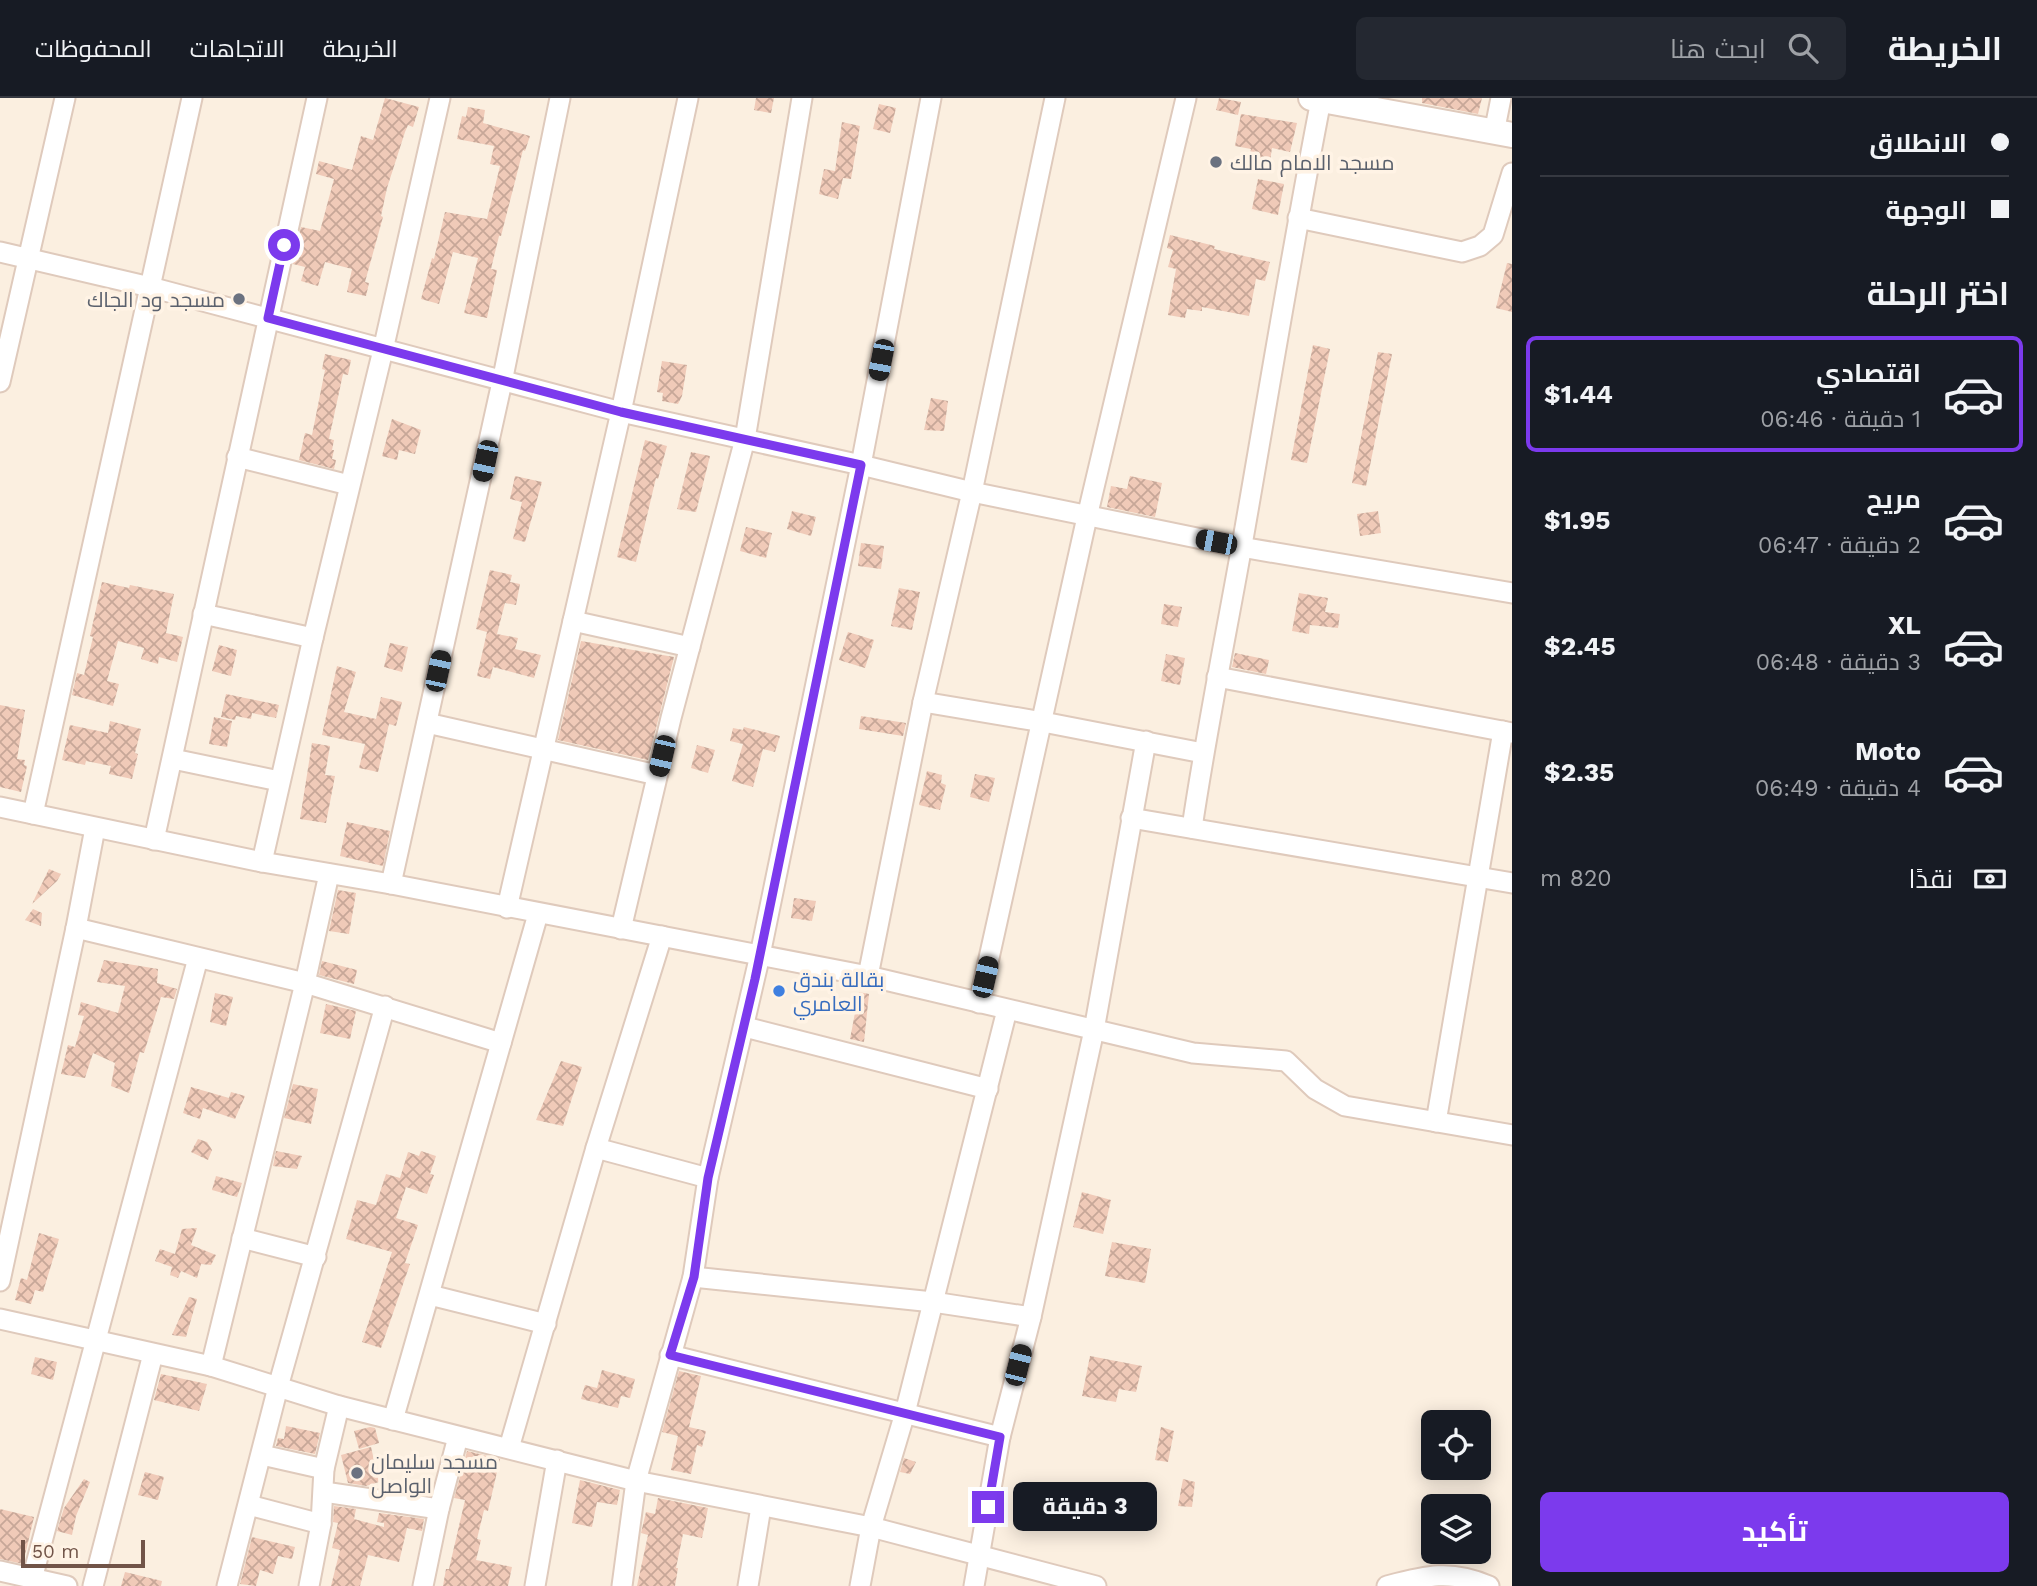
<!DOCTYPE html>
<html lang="ar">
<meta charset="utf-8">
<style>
body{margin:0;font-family:"Work Sans",Cairo,sans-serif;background:#242831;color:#f1f3f6;direction:rtl;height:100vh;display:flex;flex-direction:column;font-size:26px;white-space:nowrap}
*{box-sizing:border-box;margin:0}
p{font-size:23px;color:#9ea1a6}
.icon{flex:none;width:38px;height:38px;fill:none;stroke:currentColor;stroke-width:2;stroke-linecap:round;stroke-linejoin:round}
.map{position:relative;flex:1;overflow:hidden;direction:ltr}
.sheet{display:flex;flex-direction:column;background:#171b24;width:525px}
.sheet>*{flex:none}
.banner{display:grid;align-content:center;height:154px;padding:0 28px;background:#171b24}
.tools{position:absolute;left:1421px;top:1312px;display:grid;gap:14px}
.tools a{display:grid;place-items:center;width:70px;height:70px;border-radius:10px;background:#171b24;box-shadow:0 4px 18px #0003;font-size:35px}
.scale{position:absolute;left:21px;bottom:18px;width:124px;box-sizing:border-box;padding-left:7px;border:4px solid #715448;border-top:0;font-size:19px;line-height:24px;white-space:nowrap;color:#715448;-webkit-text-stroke:5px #fff3e5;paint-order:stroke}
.end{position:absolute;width:32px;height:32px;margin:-16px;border:9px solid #7c3aed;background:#fff;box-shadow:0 0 0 4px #fff}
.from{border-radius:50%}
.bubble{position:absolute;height:49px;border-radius:10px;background:#171b24;box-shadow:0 4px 18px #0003;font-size:23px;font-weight:700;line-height:49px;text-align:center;direction:rtl}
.car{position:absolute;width:21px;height:42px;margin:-21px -10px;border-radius:9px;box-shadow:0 0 5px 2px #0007;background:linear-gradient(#222 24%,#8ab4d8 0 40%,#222 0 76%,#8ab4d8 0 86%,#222 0)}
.banner b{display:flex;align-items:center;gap:24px;height:66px;font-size:26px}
.banner b+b{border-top:2px solid #363941}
.banner i{width:18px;height:18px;background:#f1f3f6}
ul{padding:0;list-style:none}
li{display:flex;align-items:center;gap:21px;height:116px;margin:0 14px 10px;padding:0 14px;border:4px solid transparent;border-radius:10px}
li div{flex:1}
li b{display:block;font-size:26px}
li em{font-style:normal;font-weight:700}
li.selected{border-color:#7c3aed}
li>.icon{width:63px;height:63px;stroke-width:1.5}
h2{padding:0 28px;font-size:32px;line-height:84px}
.pay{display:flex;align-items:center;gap:18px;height:77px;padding:0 28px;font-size:26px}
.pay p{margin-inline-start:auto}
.cta{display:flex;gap:14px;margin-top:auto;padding:14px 28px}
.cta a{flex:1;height:80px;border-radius:10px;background:#7c3aed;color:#fff;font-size:28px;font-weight:700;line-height:80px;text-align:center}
header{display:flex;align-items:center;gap:42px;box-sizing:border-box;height:98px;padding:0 35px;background:#171b24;border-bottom:2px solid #363941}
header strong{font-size:33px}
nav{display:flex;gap:38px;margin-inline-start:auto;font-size:24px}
.search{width:490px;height:63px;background:#242831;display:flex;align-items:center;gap:18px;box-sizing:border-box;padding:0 24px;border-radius:10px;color:#9ea1a6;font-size:26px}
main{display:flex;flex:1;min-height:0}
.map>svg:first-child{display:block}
.building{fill:url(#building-cross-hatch)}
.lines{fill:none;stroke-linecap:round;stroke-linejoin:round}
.minor-casing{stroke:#dfcabc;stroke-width:23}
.tertiary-casing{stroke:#dfcabc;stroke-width:28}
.minor{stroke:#fff;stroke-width:19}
.tertiary{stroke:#fff;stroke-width:24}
.route{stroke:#7c3aed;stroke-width:9}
.worship-dot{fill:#6b7280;stroke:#fff3e5;stroke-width:2.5}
.shop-dot{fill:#3f7fe0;stroke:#fff3e5;stroke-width:2.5}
.labels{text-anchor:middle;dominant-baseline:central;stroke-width:7;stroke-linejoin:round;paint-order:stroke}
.worship-label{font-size:21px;fill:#5b616d;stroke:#fff3e5;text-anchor:start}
.shop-label{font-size:21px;fill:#366cbe;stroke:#fff3e5;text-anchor:start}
</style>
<header>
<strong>الخريطة</strong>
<div class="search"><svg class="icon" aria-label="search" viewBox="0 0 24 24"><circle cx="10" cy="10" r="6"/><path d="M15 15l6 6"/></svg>ابحث هنا</div>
<nav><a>الخريطة</a><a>الاتجاهات</a><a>المحفوظات</a></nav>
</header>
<main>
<section class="sheet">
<div class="banner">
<b><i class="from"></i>الانطلاق</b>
<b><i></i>الوجهة</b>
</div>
<h2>اختر الرحلة</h2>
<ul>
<li class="selected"><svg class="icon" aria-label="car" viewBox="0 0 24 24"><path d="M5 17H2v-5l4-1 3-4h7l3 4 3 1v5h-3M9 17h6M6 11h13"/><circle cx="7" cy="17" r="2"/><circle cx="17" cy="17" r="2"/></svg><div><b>اقتصادي</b><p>1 دقيقة · 06:46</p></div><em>$1.44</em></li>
<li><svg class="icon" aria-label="car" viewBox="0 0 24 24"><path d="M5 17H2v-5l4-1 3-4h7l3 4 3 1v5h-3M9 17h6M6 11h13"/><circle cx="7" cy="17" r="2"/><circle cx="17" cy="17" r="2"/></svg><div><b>مريح</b><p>2 دقيقة · 06:47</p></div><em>$1.95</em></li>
<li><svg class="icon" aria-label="car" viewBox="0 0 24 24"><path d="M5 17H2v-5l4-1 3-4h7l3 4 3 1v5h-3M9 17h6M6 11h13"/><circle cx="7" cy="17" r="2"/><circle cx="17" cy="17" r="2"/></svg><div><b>XL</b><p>3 دقيقة · 06:48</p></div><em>$2.45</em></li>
<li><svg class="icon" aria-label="car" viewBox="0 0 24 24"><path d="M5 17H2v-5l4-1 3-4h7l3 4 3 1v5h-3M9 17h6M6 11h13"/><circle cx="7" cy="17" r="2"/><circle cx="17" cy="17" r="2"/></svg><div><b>Moto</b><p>4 دقيقة · 06:49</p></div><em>$2.35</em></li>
</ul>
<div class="pay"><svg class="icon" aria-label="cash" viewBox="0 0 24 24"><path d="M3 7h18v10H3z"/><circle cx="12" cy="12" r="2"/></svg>نقدًا<p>820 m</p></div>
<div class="cta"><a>تأكيد</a></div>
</section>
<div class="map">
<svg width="1512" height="1488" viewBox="0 0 1512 1488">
<defs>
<pattern id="building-cross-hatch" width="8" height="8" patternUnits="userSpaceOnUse" patternTransform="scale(1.75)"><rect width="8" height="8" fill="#f0cab8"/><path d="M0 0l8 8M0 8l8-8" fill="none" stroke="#c7a798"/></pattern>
</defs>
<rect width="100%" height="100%" fill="#fbefe0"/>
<!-- building -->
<g class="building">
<path d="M385 0 419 9 413 29 408 27 405 34 387 90 381 118 383 119 365 184 369 185 366 198 347 194 352 171 325 164 318 188 301 183 305 169 293 166 301 129 320 133 334 81 316 76 319 63 352 72 361 38 373 42Z"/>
<path d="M756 0H774L771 15 754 12Z"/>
<path d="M1219 0 1241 4 1238 17 1216 12Z"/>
<path d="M1422 0H1482L1478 16 1422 5Z"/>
<path d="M879 6 896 10 890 35 873 31Z"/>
<path d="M468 9 485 12 483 25 530 38 525 53 523 52 501 138H499L491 171 497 172 487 220 464 215 478 160 453 154 439 206 421 201 432 160 434 161 445 114 487 121 500 68 490 66 494 48 457 41 462 18 466 19Z"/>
<path d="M1241 16 1297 25 1290 54 1272 50 1269 70 1248 66 1251 51 1235 48Z"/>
<path d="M842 24 860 28 851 81 843 80 838 101 819 96 824 71 835 73Z"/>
<path d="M1258 81 1284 86 1278 117 1252 111Z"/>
<path d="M1170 137 1215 148 1214 151 1270 164 1265 183 1256 181 1249 218 1202 209V213L1187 211 1185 220 1168 217 1176 171 1168 169 1173 152 1167 150Z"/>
<path d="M1507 165 1512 166V214L1496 210Z"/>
<path d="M1313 247 1330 251 1307 365 1291 362Z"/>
<path d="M1378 254 1392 256 1366 388 1352 385Z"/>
<path d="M325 256 351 262 348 277 343 276 329 341 334 342 332 352H334L332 361 336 362 334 371 299 362 305 335 312 337 325 272 322 271Z"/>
<path d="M662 263 687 267 682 298 678 306 662 303 663 295 657 294Z"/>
<path d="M931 300 948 303 944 333 924 332Z"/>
<path d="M392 321 421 332 415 356 399 352 397 362 382 358Z"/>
<path d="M645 342 667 348 658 381 656 380 636 464 617 459Z"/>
<path d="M691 354 710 358 696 414 677 411Z"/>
<path d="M515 378 542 384 525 444 513 441 522 404 510 401Z"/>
<path d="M1130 378 1162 385 1155 419 1107 409 1111 388 1127 391Z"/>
<path d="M792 413 816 419 811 438 787 431Z"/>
<path d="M1378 413 1381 435 1360 438 1357 416Z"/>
<path d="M746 429 772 435 766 460 740 453Z"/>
<path d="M861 445 884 448 881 471 858 468Z"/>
<path d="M490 472 512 477 510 484 520 486 516 507 505 505 497 536 518 540 515 551 541 557 534 580 493 569 490 581 477 578 487 534 476 531Z"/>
<path d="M102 484 129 490 130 487 174 496 166 535 183 539 177 564 159 559 158 566 141 561 144 550 118 543 107 583 119 586 113 608 72 597 77 575 84 577 93 539 90 538Z"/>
<path d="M899 490 920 494 912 532 891 528Z"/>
<path d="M1299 495 1328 500 1325 514 1340 516 1338 530 1310 527 1309 536 1292 533Z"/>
<path d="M1164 506 1182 509 1178 529 1161 526Z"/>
<path d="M848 534 874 542 865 570 839 562Z"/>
<path d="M581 543 674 559 648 662 558 642Z"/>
<path d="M390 545 408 549 402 574 384 569Z"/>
<path d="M219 547 237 552 231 578 212 573Z"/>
<path d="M1235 555 1269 562 1266 576 1232 569Z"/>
<path d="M1166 556 1185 560 1180 587 1161 583Z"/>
<path d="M337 568 356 574 344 614 376 621 381 599 402 604 396 628 389 626 378 674 359 670 365 646 322 637Z"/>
<path d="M226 596 279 607 276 620 252 615 251 621 236 618 235 622 221 619Z"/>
<path d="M0 607 25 612 17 661 25 662 24 667 27 668 21 694 0 689Z"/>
<path d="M861 618 906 625 903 638 859 631Z"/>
<path d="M214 619 232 623 227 649 209 646Z"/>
<path d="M110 623 141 631 135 655 138 656 132 681 109 676 111 668 86 663 85 667 62 662 70 627 108 635Z"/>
<path d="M744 629 780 638 775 654 763 651 753 689 732 683 743 646 730 643 733 630 743 632Z"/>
<path d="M312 645 330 648 325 677 335 678 326 725 300 721Z"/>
<path d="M697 647 715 652 708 675 691 670Z"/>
<path d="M927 673 942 677 941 685 946 687 940 712 919 707Z"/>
<path d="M975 676 995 680 989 704 970 699Z"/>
<path d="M347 724 390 733 383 768 340 758Z"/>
<path d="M49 771 61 776 57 783 32 806Z"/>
<path d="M338 792 356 795 349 836 329 833Z"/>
<path d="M794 800 816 803 812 823 791 820Z"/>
<path d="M33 811 42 815 41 828 25 822Z"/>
<path d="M104 862 158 871 157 885 177 891 174 901 161 899 144 955 140 954 129 995 111 988 115 965 93 955 85 980 61 976 68 947 75 949 84 918 78 917 81 904 118 915 125 888 97 884Z"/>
<path d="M322 863 357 872 354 886 319 877Z"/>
<path d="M859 894 869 896 864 944 850 941Z"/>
<path d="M215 895 233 899 226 928 210 924Z"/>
<path d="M326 906 356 913 350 941 320 935Z"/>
<path d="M561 963 582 969 563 1028 536 1022Z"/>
<path d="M293 986 318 991 311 1026 284 1020Z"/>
<path d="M191 989 229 1000 231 994 245 998 235 1021 203 1010 200 1021 183 1015Z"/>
<path d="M198 1041 207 1044 212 1052 208 1062 191 1054Z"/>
<path d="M276 1053 302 1058 297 1071 273 1068Z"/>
<path d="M421 1053 436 1058 430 1076 434 1077 427 1096 406 1089 396 1120 418 1127 405 1165 410 1166 381 1250 362 1244 392 1154 346 1141 357 1102 376 1107 386 1076 400 1080 408 1054 419 1058Z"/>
<path d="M216 1078 242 1085 237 1099 212 1092Z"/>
<path d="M1082 1094 1111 1102 1103 1136 1073 1129Z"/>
<path d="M197 1130 191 1147 216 1157 211 1167 201 1166 197 1180 181 1173 178 1180 170 1177 172 1169 155 1163 160 1151 175 1156 182 1131Z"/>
<path d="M39 1135 59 1141 43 1194 35 1192 31 1206 15 1202 21 1180 27 1182Z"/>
<path d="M1112 1144 1151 1151 1145 1185 1105 1178Z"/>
<path d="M189 1199 197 1201 186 1239 172 1237Z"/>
<path d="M1090 1258 1142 1268 1136 1294 1119 1291 1116 1304 1082 1298Z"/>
<path d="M35 1259 57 1264 53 1282 31 1276Z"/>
<path d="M602 1272 635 1281 630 1300 621 1298 618 1310 581 1301 585 1287 597 1290Z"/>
<path d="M679 1273 701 1278 689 1329 706 1333 702 1349 697 1347 691 1376 671 1372 678 1338 662 1334Z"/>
<path d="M161 1276 207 1286 199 1313 154 1302Z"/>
<path d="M286 1328 320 1335 315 1356 276 1348 278 1340 284 1341Z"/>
<path d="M370 1329 375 1330 379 1345 359 1351 354 1333Z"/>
<path d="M1161 1329 1174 1333 1168 1364 1155 1362Z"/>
<path d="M371 1349 379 1384 366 1388 348 1385 341 1357Z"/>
<path d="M467 1353 500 1361 488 1413 484 1412 477 1441 481 1442 476 1462 512 1469 508 1488H443L446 1471H449L465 1402 454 1400Z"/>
<path d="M904 1360 916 1364 910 1376 900 1374Z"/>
<path d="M145 1374 164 1379 158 1402 138 1397Z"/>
<path d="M84 1381 90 1384 76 1418 72 1437 57 1433 64 1410Z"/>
<path d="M1183 1381 1195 1384 1192 1409 1178 1408Z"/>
<path d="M580 1382 620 1392 617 1407 597 1404 592 1429 572 1425Z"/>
<path d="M658 1400 708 1410 702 1440 683 1436 676 1470H678L675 1488H637L648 1437 641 1435 646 1414 655 1416Z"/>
<path d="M334 1408 356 1411 354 1421 384 1429V1425L377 1424 379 1415 424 1421 422 1433 407 1430 399 1464 368 1457 360 1488H331L340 1452 332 1450 338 1425 333 1424Z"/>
<path d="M1028 1409 1059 1418 1055 1432 1024 1423Z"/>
<path d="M0 1411 34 1419 23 1466 0 1461Z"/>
<path d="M252 1439 295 1449 292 1461 278 1458 273 1476 260 1472 256 1488 240 1486Z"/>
<path d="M125 1474 162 1483 161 1488H121Z"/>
</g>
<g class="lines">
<!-- minor casing -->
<g class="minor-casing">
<g id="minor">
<path d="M1494 35 1501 0"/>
<path d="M1298 120 1462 154 1480 148 1493 137 1512 75"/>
<path d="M0 154 150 189 621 314 861 367 972 394 1241 449 1512 495"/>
<path d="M0 284 65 0"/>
<path d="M237 359 349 387"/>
<path d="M203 516 313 540"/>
<path d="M573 523 690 549"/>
<path d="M1217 579 1512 635"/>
<path d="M923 604 1043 624 1203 655"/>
<path d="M427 625 657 677"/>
<path d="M173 661 279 683"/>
<path d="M0 709 262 764 391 786 868 878 1193 955 1286 963 1315 991 1345 1008 1512 1037"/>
<path d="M33 716 192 0"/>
<path d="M1131 720 1512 785"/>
<path d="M1192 730C1206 635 1225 542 1242 447 1268 299 1292 150 1321 2"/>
<path d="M154 742 317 0"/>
<path d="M262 764 313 540 383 252 440 0"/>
<path d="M391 786 502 284 560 0"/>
<path d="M507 810 621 314 688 0"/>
<path d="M76 830 305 885 501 945"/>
<path d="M621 831 671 620 745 341 802 0"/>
<path d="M868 878 923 604 972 394 1055 0"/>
<path d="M979 905 1087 419 1186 0"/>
<path d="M745 929 988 991"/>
<path d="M1436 1024 1503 633"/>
<path d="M596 1050 708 1080"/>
<path d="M242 1140 316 1159"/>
<path d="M693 1179 933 1204 1031 1219"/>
<path d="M0 1183 76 830 95 730"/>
<path d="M430 1197 546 1226"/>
<path d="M0 1221 211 1268 339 1308 636 1383 871 1429 1096 1488"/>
<path d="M670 1257 1000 1339"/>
<path d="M211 1268 305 885 329 776"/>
<path d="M393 1322 538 816"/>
<path d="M509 1350 596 1050 662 838"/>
<path d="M262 1357 324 1371"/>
<path d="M324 1394 439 1411"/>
<path d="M249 1407 321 1426"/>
<path d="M0 1473 67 1488"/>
<path d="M32 1481 198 860"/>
<path d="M93 1488 153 1256"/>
<path d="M227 1488 278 1289 385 908"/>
<path d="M309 1488 321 1426 324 1371 339 1308"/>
<path d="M423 1488 439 1411 458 1339"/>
<path d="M535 1488 557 1362"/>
<path d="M622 1488 636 1383 693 1179 708 1080 760 857 861 367 931 0"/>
<path d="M748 1488 761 1409"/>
<path d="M860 1488 871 1429 905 1315 1007 912"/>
<path d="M974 1488 1000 1339 1031 1219 1094 932 1146 643"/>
<path d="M1387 1488C1425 1478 1450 1471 1489 1488"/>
</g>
</g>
<!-- tertiary casing -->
<g class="tertiary-casing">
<path id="tertiary" d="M1311 0 1512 37"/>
</g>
<!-- minor -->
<use href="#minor" class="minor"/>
<!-- tertiary -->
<use href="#tertiary" class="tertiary"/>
</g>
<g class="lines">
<!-- route -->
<path class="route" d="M284 147 268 220 621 314 861 367 755 881 708 1080 694 1179 670 1257 1000 1339 988 1409"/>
</g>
<!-- markers -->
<g class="worship-dot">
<circle cx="1216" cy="64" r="7"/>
<circle cx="239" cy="201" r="7"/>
<circle cx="357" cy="1375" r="7"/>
</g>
<circle class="shop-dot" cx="779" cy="893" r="7"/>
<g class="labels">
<!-- worship labels -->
<g class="worship-label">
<text x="1230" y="64">مسجد الامام مالك</text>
<text x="225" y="201" text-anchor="end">مسجد ود الجاك</text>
<text x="371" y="1363">مسجد سليمان<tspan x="371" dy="24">الواصل</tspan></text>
</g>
<!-- shop labels -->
<g class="shop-label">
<text x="793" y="881">بقالة بندق<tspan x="793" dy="24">العامري</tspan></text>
</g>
</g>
</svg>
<div class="tools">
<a><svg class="icon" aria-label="locate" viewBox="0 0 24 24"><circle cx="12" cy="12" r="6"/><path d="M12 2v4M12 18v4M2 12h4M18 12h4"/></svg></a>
<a><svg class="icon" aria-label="layers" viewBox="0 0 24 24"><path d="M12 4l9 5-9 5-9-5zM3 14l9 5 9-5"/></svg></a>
</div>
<div class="scale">50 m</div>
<i class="end from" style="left:284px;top:147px"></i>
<i class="end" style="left:988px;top:1409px"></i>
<div class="bubble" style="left:1013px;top:1384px;width:144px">3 دقيقة</div>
<i class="car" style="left:881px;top:262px;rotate:191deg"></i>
<i class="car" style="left:485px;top:363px;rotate:192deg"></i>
<i class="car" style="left:1216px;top:444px;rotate:281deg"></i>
<i class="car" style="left:438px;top:573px;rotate:12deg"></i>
<i class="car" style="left:662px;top:658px;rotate:193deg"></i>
<i class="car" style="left:985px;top:879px;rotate:13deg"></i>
<i class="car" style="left:1018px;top:1267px;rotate:14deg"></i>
</div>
</main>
